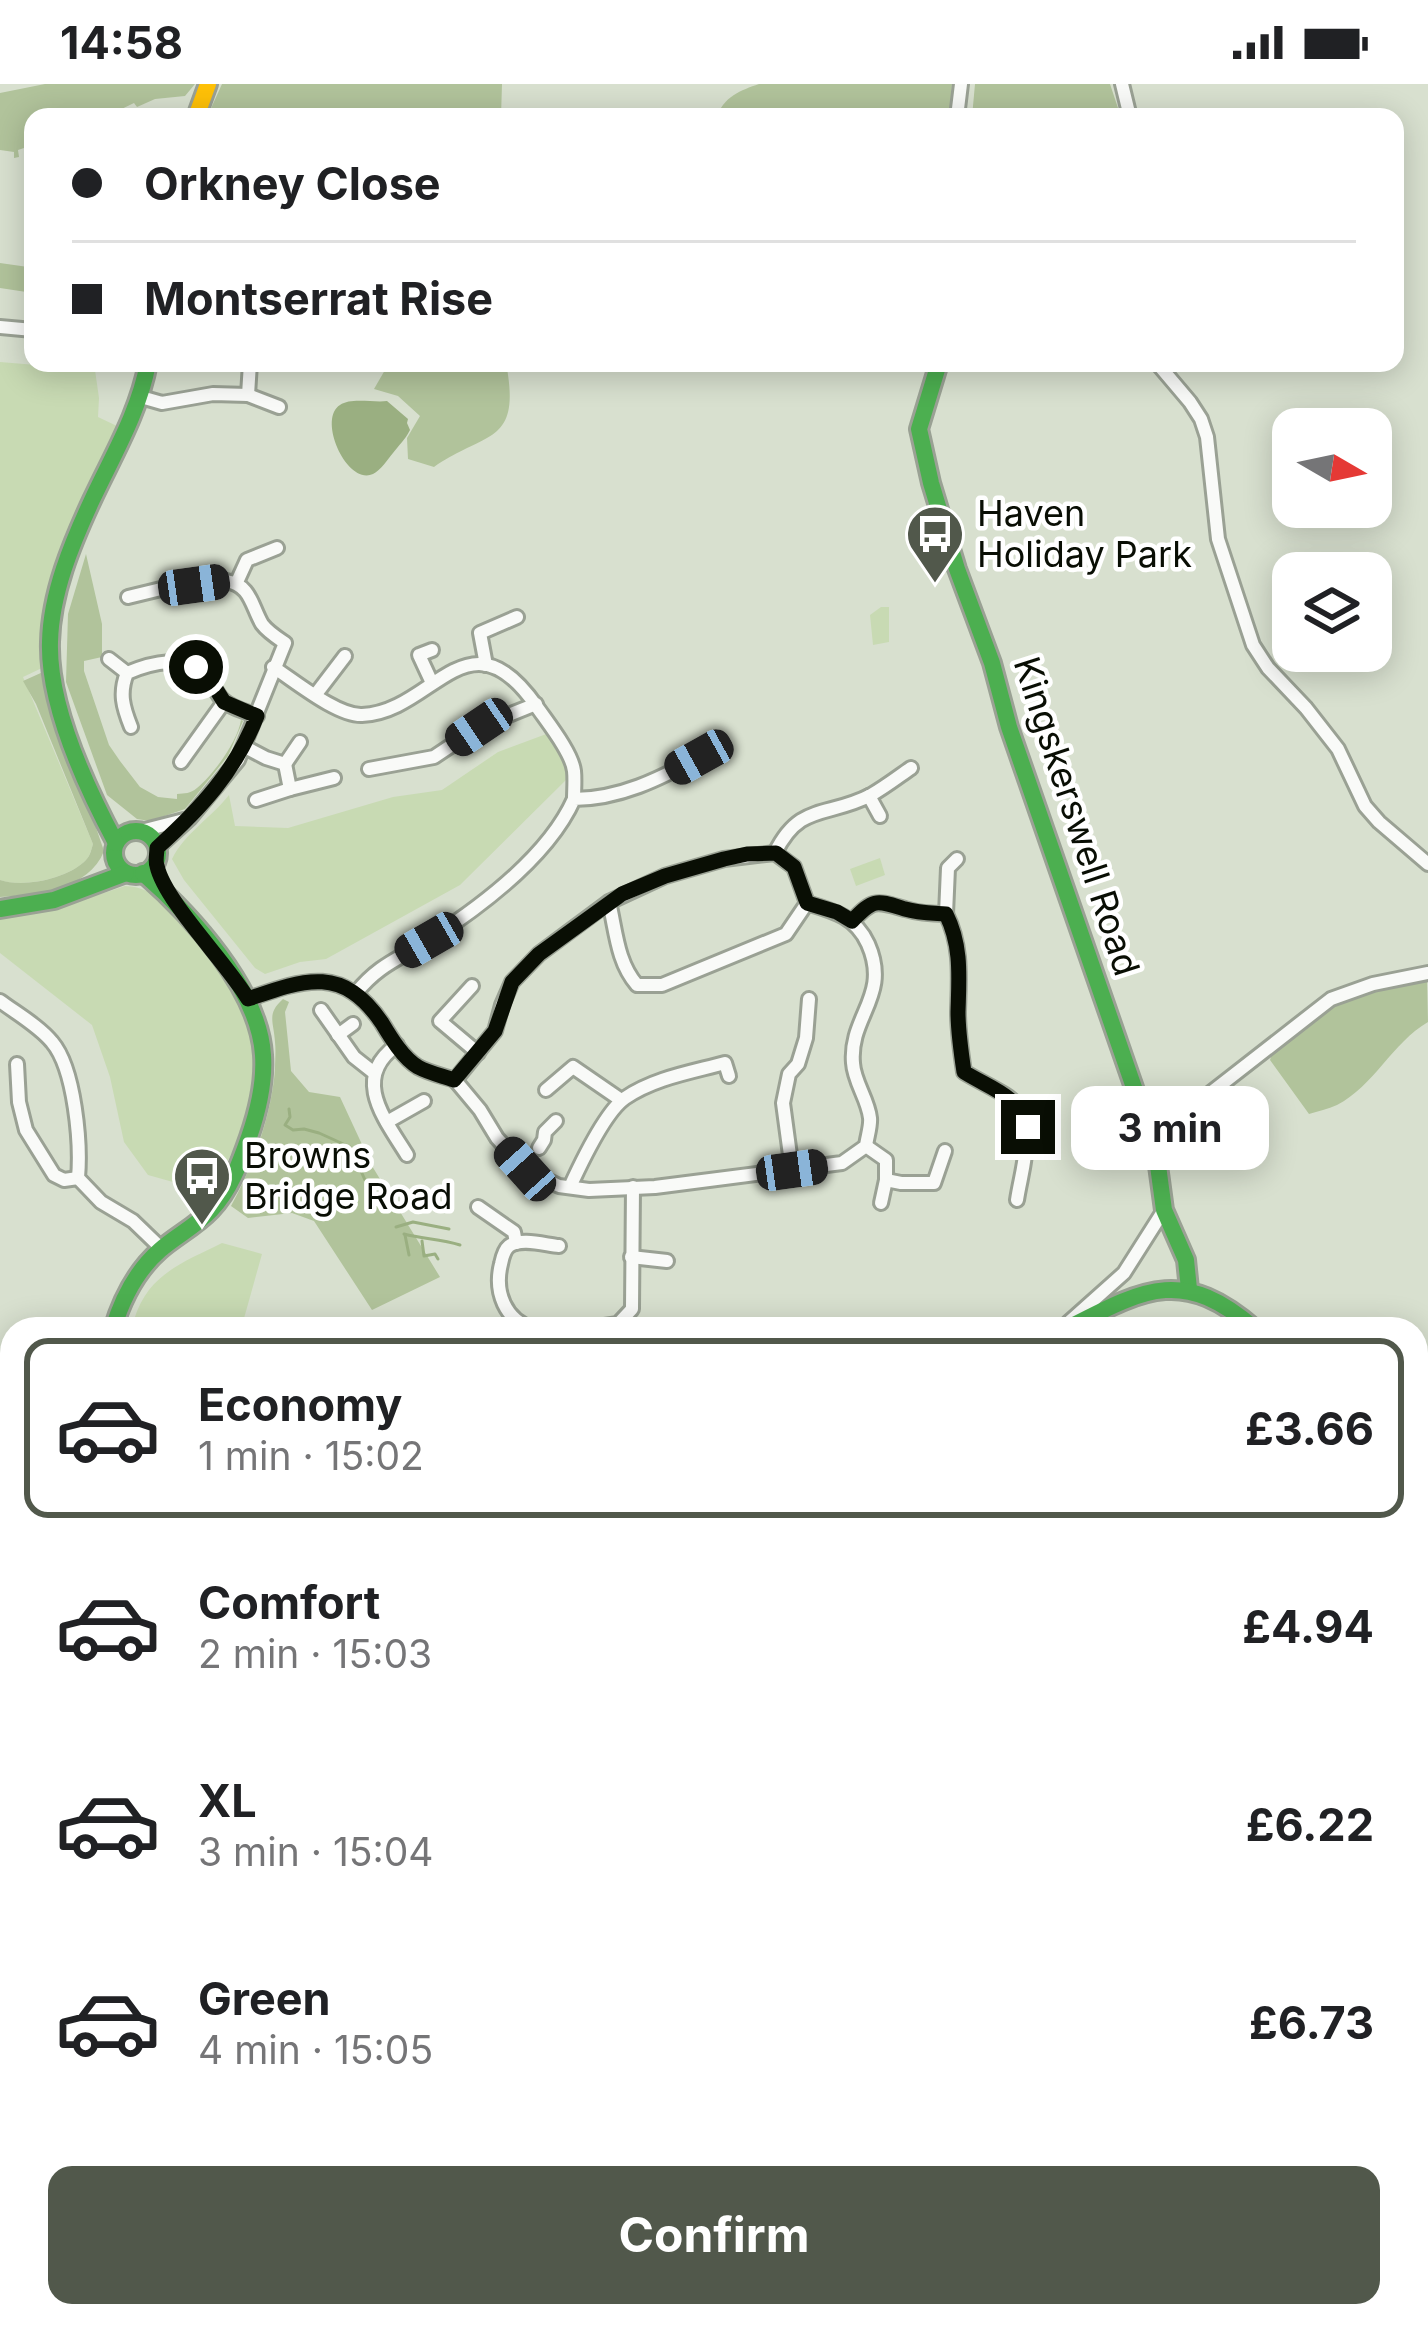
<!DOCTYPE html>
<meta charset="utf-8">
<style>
body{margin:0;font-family:Inter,sans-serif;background:#f6f6f6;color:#202124;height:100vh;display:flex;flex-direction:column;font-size:45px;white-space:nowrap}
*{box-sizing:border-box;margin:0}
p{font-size:39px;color:#757577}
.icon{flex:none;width:66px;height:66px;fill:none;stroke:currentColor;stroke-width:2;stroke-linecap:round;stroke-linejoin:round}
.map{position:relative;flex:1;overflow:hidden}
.side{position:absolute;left:0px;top:1233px;width:1428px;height:1011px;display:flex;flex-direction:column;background:#fff;border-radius:36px 36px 0 0;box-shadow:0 6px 30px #0003}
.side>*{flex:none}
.top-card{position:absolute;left:24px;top:24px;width:1380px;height:264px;border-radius:24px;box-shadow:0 6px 30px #0003;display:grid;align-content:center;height:264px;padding:0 48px;background:#fff}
.needle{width:78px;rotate:99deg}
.tools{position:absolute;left:1272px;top:324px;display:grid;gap:24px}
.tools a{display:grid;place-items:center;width:120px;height:120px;border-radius:24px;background:#fff;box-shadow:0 6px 30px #0003;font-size:60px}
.end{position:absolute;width:54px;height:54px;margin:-27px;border:15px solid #090e04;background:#fff;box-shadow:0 0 0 6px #fff}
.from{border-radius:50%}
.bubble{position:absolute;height:84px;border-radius:24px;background:#fff;box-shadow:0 6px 30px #0003;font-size:39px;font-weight:700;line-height:84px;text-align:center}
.car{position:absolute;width:36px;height:72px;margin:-36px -18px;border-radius:15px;box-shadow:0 0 9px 3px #0007;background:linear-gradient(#222 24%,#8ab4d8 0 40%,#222 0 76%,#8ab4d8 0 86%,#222 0)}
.top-card b{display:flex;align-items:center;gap:42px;height:114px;font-size:45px}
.top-card b+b{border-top:3px solid #e0e0e0}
.top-card i{width:30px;height:30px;background:#202124}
ul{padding:21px 0 0;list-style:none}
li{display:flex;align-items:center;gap:36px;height:180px;margin:0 24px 18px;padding:0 24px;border:6px solid transparent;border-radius:24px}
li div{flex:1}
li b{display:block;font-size:45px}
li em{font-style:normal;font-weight:700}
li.on{border-color:#51584b}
li>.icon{width:108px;height:108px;stroke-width:1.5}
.primary-button{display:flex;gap:24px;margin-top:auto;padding:24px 48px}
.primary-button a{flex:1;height:138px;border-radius:24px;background:#51584b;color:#fff;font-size:48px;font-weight:700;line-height:138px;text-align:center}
.status{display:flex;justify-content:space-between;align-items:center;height:84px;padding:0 60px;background:#fff;direction:ltr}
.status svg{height:33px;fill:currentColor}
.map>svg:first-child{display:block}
.green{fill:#c8dab3}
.forest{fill:#b1c39b}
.water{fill:#9aaf81}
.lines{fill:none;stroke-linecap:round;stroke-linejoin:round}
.stream{stroke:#9aaf81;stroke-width:3}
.street-casing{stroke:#9aa194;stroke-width:18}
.fast-casing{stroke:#9aa194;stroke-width:22}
.slow-casing{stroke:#9aa194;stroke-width:22}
.jam-casing{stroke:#9aa194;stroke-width:22}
.street{stroke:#f9faf8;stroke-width:12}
.fast{stroke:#4caf50;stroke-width:16}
.slow{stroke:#ffc107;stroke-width:16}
.jam{stroke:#c62828;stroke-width:16}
.route{stroke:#090e04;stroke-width:15}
.labels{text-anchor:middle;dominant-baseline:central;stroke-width:9;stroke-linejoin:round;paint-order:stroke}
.poi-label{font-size:36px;fill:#090e04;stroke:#fff;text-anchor:start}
.street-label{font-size:36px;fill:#090e04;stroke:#fff}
</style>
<div class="status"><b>14:58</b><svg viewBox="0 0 49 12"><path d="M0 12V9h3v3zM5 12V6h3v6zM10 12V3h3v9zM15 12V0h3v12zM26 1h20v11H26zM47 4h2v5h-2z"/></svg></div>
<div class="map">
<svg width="1428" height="2243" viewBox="0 0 1428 2243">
<rect width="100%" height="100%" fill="#d8e0cf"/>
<!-- green -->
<g class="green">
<path d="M0 278 95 286 99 314 98 333 119 343C85 405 37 513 42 584L23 593 93 760C91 766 90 773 84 778 65 795 22 804 0 796Z"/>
<path d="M881 523H889V558L873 561 870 531Z"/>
<path d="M549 649 566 677 568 694 460 801 326 875 300 878 265 890 255 884 184 796 172 775C184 750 212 733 229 711L235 742 288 744 393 713 442 706 498 668Z"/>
<path d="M880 774 885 791 856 802 850 785Z"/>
<path d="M125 802C156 803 171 826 189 849 211 877 238 906 249 941 269 1009 236 1076 192 1127L189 1124 190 1113 186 1106 174 1102 173 1098 148 1091 124 1058 110 993 92 941 0 869V834C43 829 83 816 125 802Z"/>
<path d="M222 1159 262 1170 241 1245H174L134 1236C148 1190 182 1179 222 1159Z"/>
</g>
<!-- forest -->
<g class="forest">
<path d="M45 0H195L185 12 155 15 137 23 134 19 105 33H33V61L18 66 19 73 14 74V68L0 66V9Z"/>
<path d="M222 0H502L501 33H207Z"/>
<path d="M759 0H952L950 33H717C723 13 741 6 759 0Z"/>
<path d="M975 0H1110L1121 33H972Z"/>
<path d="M0 179 28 183V190L33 191V209L0 204Z"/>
<path d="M389 279H506C522 362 485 347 434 383L408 375 407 354 420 332 398 312 374 305Z"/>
<path d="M86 470 102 540V573L84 577V587L109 661 120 677 140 703 158 713 177 715V710C185 709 190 710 197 704 213 691 238 657 241 636L243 637 228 672 185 725 150 737 137 735 107 711 66 598 68 530Z"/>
<path d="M43 588 104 767C89 806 36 811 0 813V796C23 804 65 795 84 778 90 773 91 767 93 760L36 620 23 597Z"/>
<path d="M1427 894 1428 938C1392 959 1374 1002 1337 1021 1328 1025 1318 1027 1309 1030L1270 976 1274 964 1326 922 1369 905Z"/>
<path d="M283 915 289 918 285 928 291 987 309 1008 340 1013 372 1082 440 1193 372 1226 314 1137 292 1129 248 1134 231 1122C253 1082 271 1033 275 986 275 977 276 967 275 958 274 938 266 930 283 915Z"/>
</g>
<!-- water -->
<path class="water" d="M387 317 408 335 407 339 410 346C405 356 399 361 393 369 387 376 381 386 373 390 347 402 317 335 340 321 351 313 374 319 387 317Z"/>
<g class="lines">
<!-- stream -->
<g class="stream">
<path d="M289 1025 290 1033 285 1041 293 1046 304 1045 319 1049 350 1063 365 1096"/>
<path d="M396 1143 413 1138 449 1145"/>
<path d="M404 1150C423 1155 441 1155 460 1161"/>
<path d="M405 1151 409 1171"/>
<path d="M422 1157 424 1172 435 1170 438 1175"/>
</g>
<!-- street casing -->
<g class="street-casing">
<g id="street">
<path d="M1122 0 1130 33"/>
<path d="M957 33 961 0"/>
<path d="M0 243 33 246"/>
<path d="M1157 279 1190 318 1201 335 1207 353 1218 455 1253 561 1268 584 1306 624 1338 665 1365 722 1379 738 1428 780"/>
<path d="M248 311 250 279"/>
<path d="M141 313 162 319 213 310 248 311 279 323"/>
<path d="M237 498 247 476 277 464"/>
<path d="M128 513 161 505 226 497C251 501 251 521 262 540 268 548 276 553 285 559L238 676 190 734 157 764"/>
<path d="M109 575 127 589"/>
<path d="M486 581 480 549 517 533"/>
<path d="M273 583C295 597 337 632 362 631 434 628 468 523 537 623 548 639 572 669 574 687 575 696 574 706 574 715"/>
<path d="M432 599 419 571 432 566"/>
<path d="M316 610 345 572"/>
<path d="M131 643C123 623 119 609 127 589 150 579 188 569 207 592 213 599 216 610 223 616 231 624 247 628 257 632"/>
<path d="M245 663 266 674 285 680 290 705 334 694"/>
<path d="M181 678 224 618"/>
<path d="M285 680 300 658"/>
<path d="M369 685 434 673 479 643 536 620"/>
<path d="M869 712 880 732"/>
<path d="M256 716 290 705"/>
<path d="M141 747 184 736"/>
<path d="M775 769C800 718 827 734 871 711 885 703 898 693 911 684"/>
<path d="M609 818C616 847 617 878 637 901H662L786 850 807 819"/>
<path d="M946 830 948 784 957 775"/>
<path d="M852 837C874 814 876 817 905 825 918 829 932 830 946 830 962 862 959 893 958 928 958 948 961 968 964 988 977 996 992 1003 1005 1011 1041 1033 1022 1082 1017 1116"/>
<path d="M472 902 440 937 478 969"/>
<path d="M356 909C380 879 402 874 432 854 483 821 549 771 574 715 619 715 660 695 699 673"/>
<path d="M248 915C305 895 343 881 382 939 391 954 403 974 418 983 429 989 443 992 455 996"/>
<path d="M0 917C16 929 39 942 52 958 75 985 81 1060 78 1094L101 1118 133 1137 162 1165"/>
<path d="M321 926 354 973 373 988"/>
<path d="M338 951 353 940"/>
<path d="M397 961C351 994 384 1034 407 1071"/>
<path d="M17 980 19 1018 26 1046 54 1091 64 1096 78 1094"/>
<path d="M455 996 480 1026 497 1054 525 1085 559 1102 589 1106 655 1103 842 1079 866 1062C867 1053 871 1042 870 1034 868 1015 854 998 853 979 849 932 891 912 868 860 856 833 834 827 807 819"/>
<path d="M455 996 495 947 502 921 512 898 539 870 609 818 665 792 724 775 775 769 794 783 807 819"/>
<path d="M546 1006 573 983 621 1016"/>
<path d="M387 1038 424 1017"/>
<path d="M866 1062 886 1076V1096L881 1119"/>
<path d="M539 1064 544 1056 545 1048 556 1037"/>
<path d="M1156 1067 1195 1021 1331 915 1373 900 1428 889"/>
<path d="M792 1086 783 1019 789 990 798 980 806 954 809 915"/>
<path d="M886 1096 901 1099H934L945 1067"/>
<path d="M570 1103C581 1079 605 1028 625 1014 654 994 692 988 725 979L729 992"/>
<path d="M478 1123 514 1148 516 1159"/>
<path d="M631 1173 667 1177"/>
<path d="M1068 1239 1124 1189 1164 1126"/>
<path d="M533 1245C505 1236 494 1208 501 1180 502 1175 504 1166 509 1162 521 1153 546 1161 559 1162"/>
<path d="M584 1245 618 1240 632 1225 633 1103"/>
<path d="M0 1423 12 1418"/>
<path d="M0 1530 12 1524"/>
<path d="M1416 1565 1428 1575"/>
<path d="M0 1685 12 1682"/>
<path d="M1416 1801 1421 1822"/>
<path d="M0 1895 2 1878 12 1850"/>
<path d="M0 2000 12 1999"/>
<path d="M0 2012 7 2096V2107L0 2127"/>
<path d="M1416 2123 1428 2195"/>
<path d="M247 2232 248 2243"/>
<path d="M343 2232 364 2243"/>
<path d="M654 2232 655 2243"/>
<path d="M1061 2232 1064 2243"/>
<path d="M146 2235 149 2243"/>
<path d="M1383 2243 1419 2237 1428 2224"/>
</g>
</g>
<!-- fast casing -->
<g class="fast-casing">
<g id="fast">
<path d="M939 279 919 345 931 399 957 485 992 579 1009 643 1156 1067 1164 1126 1186 1176 1189 1205"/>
<circle cx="136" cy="769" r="22"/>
<path d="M116 759C86 703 48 622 50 558 51 509 72 459 92 416 113 371 139 328 148 279"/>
<path d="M0 825 54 816 126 789"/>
<path d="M113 1245C122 1215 136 1187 160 1166 176 1152 196 1142 211 1126 230 1106 240 1079 249 1053 258 1027 265 999 263 971 259 905 191 831 143 789"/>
<path d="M1066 1245C1144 1205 1182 1182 1255 1245"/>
<path d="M820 2232 822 2243"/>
<path d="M11 2243 16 2232"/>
</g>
</g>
<!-- slow casing -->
<g class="slow-casing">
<g id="slow">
<path d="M196 33 208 0"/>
<path d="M1416 1374 1428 1379"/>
</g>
</g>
<!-- jam casing -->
<g class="jam-casing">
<path id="jam" d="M0 1370 12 1377"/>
</g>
<!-- street -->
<use href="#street" class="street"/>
<!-- fast -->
<use href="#fast" class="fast"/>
<!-- slow -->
<use href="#slow" class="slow"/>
<!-- jam -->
<use href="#jam" class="jam"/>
</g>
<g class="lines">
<!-- route -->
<path class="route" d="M196 583 206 589 224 618 257 632C235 688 201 724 157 764 157 770 155 776 157 782 165 818 227 879 248 915 305 895 343 881 382 939 391 954 403 974 418 983 429 989 443 992 454 996L495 947 512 898 539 870 622 810 665 792 724 775 747 770 776 769 794 783 807 819 837 828 852 837C874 814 876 816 905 825 918 829 932 829 946 830 962 862 959 893 958 928 958 948 961 968 964 988 991 1005 1017 1010 1028 1043"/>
</g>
<!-- icons -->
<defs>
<g id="bus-pin" transform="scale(3)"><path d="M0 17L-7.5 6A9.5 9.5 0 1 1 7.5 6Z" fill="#51584b" stroke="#fff"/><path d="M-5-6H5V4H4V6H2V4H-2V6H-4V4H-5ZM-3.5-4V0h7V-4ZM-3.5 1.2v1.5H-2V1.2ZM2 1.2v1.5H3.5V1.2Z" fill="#fff"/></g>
</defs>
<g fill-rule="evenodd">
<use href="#bus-pin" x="935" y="450"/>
<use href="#bus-pin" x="202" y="1092"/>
</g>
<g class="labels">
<!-- poi labels -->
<g class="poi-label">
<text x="977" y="429">Haven<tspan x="977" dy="41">Holiday Park</tspan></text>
<text x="244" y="1071">Browns<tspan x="244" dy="41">Bridge Road</tspan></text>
</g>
<!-- street labels -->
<g class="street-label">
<text transform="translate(1077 732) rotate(72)">Kingskerswell Road</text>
</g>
</g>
</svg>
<div class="tools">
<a><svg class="needle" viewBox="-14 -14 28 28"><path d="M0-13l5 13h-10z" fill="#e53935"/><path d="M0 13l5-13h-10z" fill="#757577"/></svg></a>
<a><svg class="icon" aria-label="layers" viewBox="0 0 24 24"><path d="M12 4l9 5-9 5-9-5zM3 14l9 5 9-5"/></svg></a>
</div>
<i class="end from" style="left:196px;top:583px"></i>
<i class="end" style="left:1028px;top:1043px"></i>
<div class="bubble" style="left:1071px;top:1002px;width:198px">3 min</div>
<i class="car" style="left:194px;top:501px;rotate:82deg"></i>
<i class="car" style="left:479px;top:643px;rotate:236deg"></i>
<i class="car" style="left:699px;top:673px;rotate:241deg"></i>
<i class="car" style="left:429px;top:856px;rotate:240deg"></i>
<i class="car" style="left:525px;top:1085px;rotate:318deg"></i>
<i class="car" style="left:792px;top:1086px;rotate:82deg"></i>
<div class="top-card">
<b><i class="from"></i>Orkney Close</b>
<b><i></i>Montserrat Rise</b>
</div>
<section class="side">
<ul>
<li class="on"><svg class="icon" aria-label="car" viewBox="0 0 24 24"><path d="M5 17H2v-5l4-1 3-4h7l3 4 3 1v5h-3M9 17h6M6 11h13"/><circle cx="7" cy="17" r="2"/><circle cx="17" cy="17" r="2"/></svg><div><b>Economy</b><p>1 min · 15:02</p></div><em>£3.66</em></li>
<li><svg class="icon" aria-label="car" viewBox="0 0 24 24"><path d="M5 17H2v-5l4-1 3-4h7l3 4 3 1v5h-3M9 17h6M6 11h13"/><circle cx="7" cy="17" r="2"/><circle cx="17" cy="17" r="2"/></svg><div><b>Comfort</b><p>2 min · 15:03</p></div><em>£4.94</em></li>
<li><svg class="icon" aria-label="car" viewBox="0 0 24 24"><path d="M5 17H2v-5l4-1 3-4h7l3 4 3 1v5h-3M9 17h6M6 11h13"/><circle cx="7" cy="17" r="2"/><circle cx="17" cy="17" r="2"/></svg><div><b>XL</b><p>3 min · 15:04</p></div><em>£6.22</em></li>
<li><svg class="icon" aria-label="car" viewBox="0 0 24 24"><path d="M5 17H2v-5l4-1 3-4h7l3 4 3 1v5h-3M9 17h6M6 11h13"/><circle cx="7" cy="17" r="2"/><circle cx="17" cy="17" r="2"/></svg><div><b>Green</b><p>4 min · 15:05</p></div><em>£6.73</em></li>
</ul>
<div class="primary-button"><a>Confirm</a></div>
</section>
</div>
